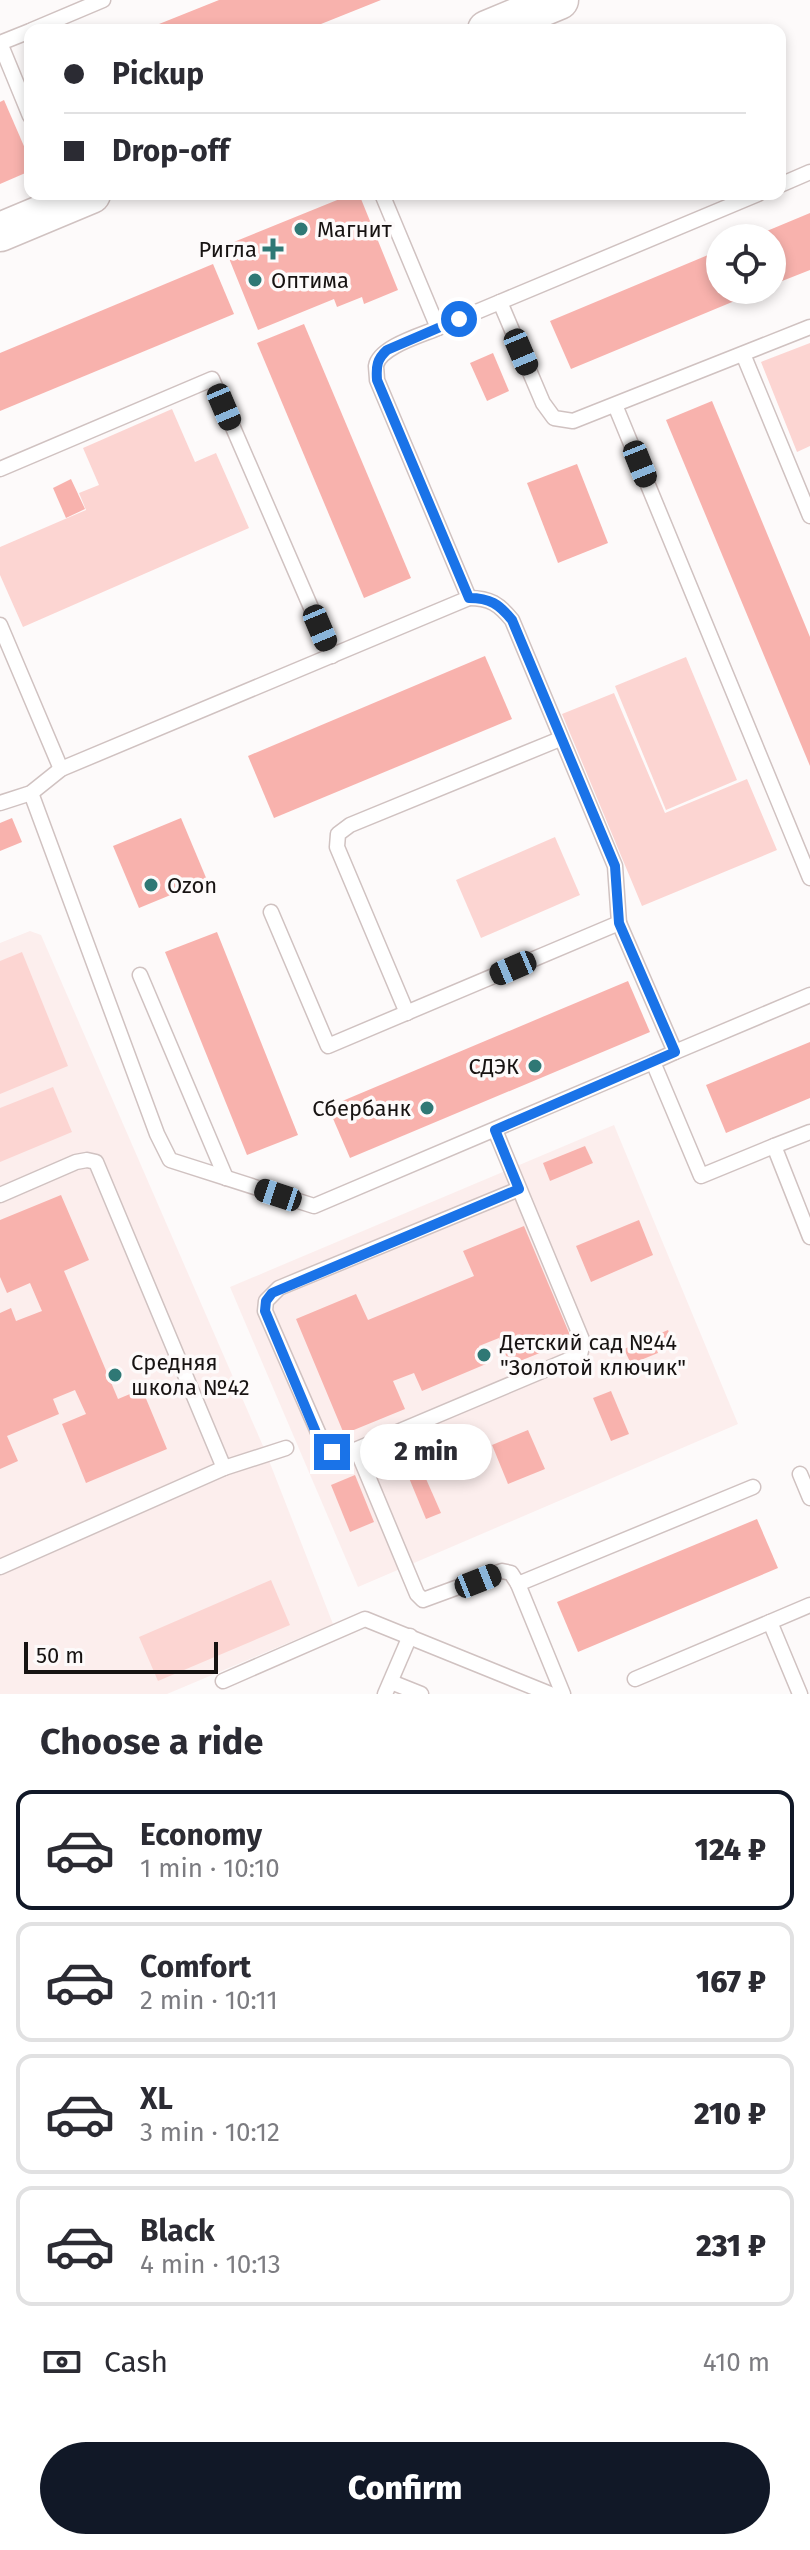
<!DOCTYPE html>
<meta charset="utf-8">
<style>
body{margin:0;font-family:"Fira Sans",sans-serif;background:#f2f2f3;color:#2b2b33;height:100vh;display:flex;flex-direction:column;font-size:30px;white-space:nowrap}
*{box-sizing:border-box;margin:0}
p{font-size:26px;color:#7c7c81}
.icon{flex:none;width:44px;height:44px;fill:none;stroke:currentColor;stroke-width:2;stroke-linecap:round;stroke-linejoin:round}
.map{position:relative;height:1694px;overflow:hidden}
.panel{display:flex;flex-direction:column;background:#fff;flex:1}
.panel>*{flex:none}
.hud{position:absolute;left:24px;top:24px;width:762px;height:176px;border-radius:16px;box-shadow:0 4px 12px #0003;display:grid;align-content:center;height:176px;padding:0 40px;background:#fff}
.tools{position:absolute;left:706px;top:224px;display:grid;gap:16px}
.tools a{display:grid;place-items:center;width:80px;height:80px;border-radius:50%;background:#fff;box-shadow:0 4px 12px #0003;font-size:40px}
.scale{position:absolute;left:24px;bottom:20px;width:194px;box-sizing:border-box;padding-left:8px;border:4px solid #171312;border-top:0;font-size:22px;line-height:28px;white-space:nowrap;color:#171312;-webkit-text-stroke:6px #fdfafa;paint-order:stroke}
.end{position:absolute;width:36px;height:36px;margin:-18px;border:10px solid #1a73e8;background:#fff;box-shadow:0 0 0 4px #fff}
.from{border-radius:50%}
.bubble{position:absolute;height:56px;border-radius:28px;background:#fff;box-shadow:0 4px 12px #0003;font-size:26px;font-weight:800;line-height:56px;text-align:center}
.car{position:absolute;width:24px;height:48px;margin:-24px -12px;border-radius:10px;box-shadow:0 0 6px 2px #0007;background:linear-gradient(#222 24%,#8ab4d8 0 40%,#222 0 76%,#8ab4d8 0 86%,#222 0)}
.hud b{display:flex;align-items:center;gap:28px;height:76px;font-size:30px}
.hud b+b{border-top:2px solid #e1e1e2}
.hud i{width:20px;height:20px;background:#2b2b33}
ul{padding:0;list-style:none}
li{display:flex;align-items:center;gap:24px;height:120px;margin:0 16px 12px;padding:0 24px;border:4px solid #e1e1e2;border-radius:16px}
li div{flex:1}
li b{display:block;font-size:30px}
li em{font-style:normal;font-weight:800}
li.current{border-color:#111827}
li>.icon{width:72px;height:72px;stroke-width:1.5}
h2{padding:0 40px;font-size:36px;line-height:96px}
.pay{display:flex;align-items:center;gap:20px;height:88px;padding:0 40px;font-size:30px}
.pay p{margin-inline-start:auto}
.primary-button{display:flex;gap:16px;margin-top:auto;padding:16px 40px}
.primary-button a{flex:1;height:92px;border-radius:48px;background:#111827;color:#fff;font-size:32px;font-weight:800;line-height:92px;text-align:center}
.map>svg:first-child{display:block}
.built{fill:#fceeed}
.green{fill:#fcd5d2}
.building{fill:#f8b2ad}
.lines{fill:none;stroke-linecap:round;stroke-linejoin:round}
.service-casing{stroke:#d0c2c1;stroke-width:17}
.secondary-casing{stroke:#d0c2c1;stroke-width:41}
.service{stroke:#fff;stroke-width:14}
.secondary{stroke:#fff;stroke-width:38}
.route{stroke:#1a73e8;stroke-width:10}
.poi-dot{fill:#2f7875;stroke:#fdfafa;stroke-width:3}
.labels{text-anchor:middle;dominant-baseline:central;stroke-width:7;stroke-linejoin:round;paint-order:stroke}
.poi-label{font-size:22px;fill:#171312;stroke:#fdfafa;text-anchor:start}
</style>
<div class="map">
<svg width="810" height="1694" viewBox="0 0 810 1694">
<rect width="100%" height="100%" fill="#fdfafa"/>
<!-- built -->
<g class="built">
<path d="M30 931 41 935 266 1453 333 1624 167 1694H0V943Z"/>
<path d="M614 1125 738 1424 358 1587 230 1287Z"/>
</g>
<!-- green -->
<g class="green">
<path d="M810 343V446L797 452 761 362Z"/>
<path d="M172 409 195 462 216 453 249 528 23 627 0 575V547L86 510 79 493 99 485 83 448Z"/>
<path d="M686 657 737 780 666 810 615 686Z"/>
<path d="M614 693 665 813 747 779 777 850 642 906 562 714Z"/>
<path d="M555 837 580 895 481 938 456 880Z"/>
<path d="M22 952 68 1066 0 1094V961Z"/>
<path d="M53 1087 72 1132 0 1162V1108Z"/>
<path d="M271 1580 290 1625 158 1681 139 1637Z"/>
</g>
<!-- building -->
<g class="building">
<path d="M219 0H381L306 30H144Z"/>
<path d="M4 100 30 160V171L0 184V102Z"/>
<path d="M352 194H359L398 290 364 304 362 297 337 307 334 299 258 330 224 246Z"/>
<path d="M810 213V270L772 285V238H750Z"/>
<path d="M720 250V290H761L571 369 550 321Z"/>
<path d="M213 264 234 314 0 411V353Z"/>
<path d="M304 324 411 578 364 598 257 343Z"/>
<path d="M493 353 509 391 487 401 470 363Z"/>
<path d="M712 401 810 637V766L666 420Z"/>
<path d="M577 464 608 543 558 563 527 483Z"/>
<path d="M71 479 85 509 66 518 53 488Z"/>
<path d="M485 656 512 719 274 818 248 756Z"/>
<path d="M12 818 22 842 0 851V823Z"/>
<path d="M181 818 207 880 139 908 113 846Z"/>
<path d="M217 932 298 1135 247 1155 165 952Z"/>
<path d="M628 981 650 1032 350 1158 328 1107Z"/>
<path d="M810 1042V1098L726 1133 706 1085Z"/>
<path d="M585 1146 593 1163 550 1181 543 1163Z"/>
<path d="M61 1195 89 1260 64 1271 118 1399 142 1389 167 1449 86 1483 62 1424 86 1414 75 1390 53 1399 59 1414 7 1436 18 1461 0 1469V1313L11 1308 16 1321 42 1311 30 1283 7 1293 0 1277V1220Z"/>
<path d="M639 1220 653 1255 591 1282 576 1246Z"/>
<path d="M524 1226 572 1340 510 1365 499 1338 479 1346 486 1364 422 1391 414 1373 393 1381 405 1409 344 1434 296 1319 356 1294 368 1320 474 1276 463 1251Z"/>
<path d="M668 1330 675 1346 631 1364 624 1349Z"/>
<path d="M611 1391 629 1434 611 1441 593 1398Z"/>
<path d="M528 1430 545 1469 508 1484 492 1445Z"/>
<path d="M423 1472 441 1513 426 1519 409 1478Z"/>
<path d="M355 1475 374 1522 350 1532 331 1485Z"/>
<path d="M757 1519 778 1568 578 1652 557 1602Z"/>
</g>
<g class="lines">
<!-- service casing -->
<g class="service-casing">
<g id="service">
<path d="M32 30 103 0"/>
<path d="M0 43 30 116"/>
<path d="M0 43 30 31"/>
<path d="M780 185 810 172"/>
<path d="M500 302 758 194"/>
<path d="M438 328 500 302 543 403 554 418 573 421 810 327"/>
<path d="M743 354 810 516"/>
<path d="M615 405 810 878"/>
<path d="M0 469 212 379 332 656"/>
<path d="M0 625 61 769"/>
<path d="M31 793 157 1134 170 1160 314 1206 653 1062"/>
<path d="M0 803 31 793 61 769 469 598 377 380C377 378 376 367 376 366 379 347 422 335 438 328L382 194"/>
<path d="M271 912 328 1046 619 923 615 866 512 620C499 604 490 598 469 598"/>
<path d="M619 923 675 1052 810 995"/>
<path d="M140 975 226 1178"/>
<path d="M407 1013 337 847 338 834 350 825 560 739"/>
<path d="M675 1052 653 1062 701 1176 774 1146 810 1237"/>
<path d="M495 1130 583 1342 580 1355 343 1455 332 1452 324 1446 265 1311 266 1301 279 1288 519 1189"/>
<path d="M774 1146 810 1132"/>
<path d="M0 1195 76 1162 87 1160 96 1162 224 1468"/>
<path d="M357 1450 417 1594 423 1600 502 1571 511 1573 518 1584"/>
<path d="M800 1474 810 1498"/>
<path d="M0 1567 224 1468 286 1448"/>
<path d="M770 1622 810 1605"/>
<path d="M635 1679 770 1622 800 1694"/>
<path d="M223 1681 365 1619 550 1694"/>
<path d="M391 1682 421 1694"/>
<path d="M385 1694 410 1636"/>
<path d="M563 1694 518 1584 753 1487"/>
</g>
</g>
<!-- secondary casing -->
<g class="secondary-casing">
<g id="secondary">
<path d="M487 30 559 0"/>
<path d="M0 232 91 194"/>
</g>
</g>
<!-- service -->
<use href="#service" class="service"/>
<!-- secondary -->
<use href="#secondary" class="secondary"/>
</g>
<g class="lines">
<!-- route -->
<path class="route" d="M332 1452 324 1446 317 1435 265 1311 266 1301 272 1293 519 1189 495 1130 675 1052 619 923 615 866 512 620C499 604 490 598 469 598L377 380C376 366 377 359 387 350L459 319"/>
</g>
<!-- markers -->
<g class="poi-dot">
<circle cx="301" cy="229" r="8"/>
<path d="M269 237h8v8h8v8h-8v8h-8v-8h-8v-8h8z"/>
<circle cx="255" cy="280" r="8"/>
<circle cx="151" cy="885" r="8"/>
<circle cx="535" cy="1066" r="8"/>
<circle cx="427" cy="1108" r="8"/>
<circle cx="484" cy="1355" r="8"/>
<circle cx="115" cy="1375" r="8"/>
</g>
<g class="labels">
<!-- poi labels -->
<g class="poi-label">
<text x="317" y="229">Магнит</text>
<text x="257" y="249" text-anchor="end">Ригла</text>
<text x="271" y="280">Оптима</text>
<text x="167" y="885">Ozon</text>
<text x="519" y="1066" text-anchor="end">СДЭК</text>
<text x="411" y="1108" text-anchor="end">Сбербанк</text>
<text x="500" y="1342">Детский сад №44<tspan x="500" dy="25">"Золотой ключик"</tspan></text>
<text x="131" y="1362">Средняя<tspan x="131" dy="25">школа №42</tspan></text>
</g>
</g>
</svg>
<div class="tools">
<a><svg class="icon" aria-label="locate" viewBox="0 0 24 24"><circle cx="12" cy="12" r="6"/><path d="M12 2v4M12 18v4M2 12h4M18 12h4"/></svg></a>
</div>
<div class="scale">50 m</div>
<i class="end from" style="left:459px;top:319px"></i>
<i class="end" style="left:332px;top:1452px"></i>
<div class="bubble" style="left:360px;top:1424px;width:132px">2 min</div>
<i class="car" style="left:521px;top:352px;rotate:157deg"></i>
<i class="car" style="left:224px;top:407px;rotate:157deg"></i>
<i class="car" style="left:640px;top:464px;rotate:158deg"></i>
<i class="car" style="left:320px;top:628px;rotate:157deg"></i>
<i class="car" style="left:513px;top:968px;rotate:247deg"></i>
<i class="car" style="left:278px;top:1195px;rotate:288deg"></i>
<i class="car" style="left:478px;top:1581px;rotate:68deg"></i>
<div class="hud">
<b><i class="from"></i>Pickup</b>
<b><i></i>Drop-off</b>
</div>
</div>
<section class="panel">
<h2>Choose a ride</h2>
<ul>
<li class="current"><svg class="icon" aria-label="car" viewBox="0 0 24 24"><path d="M5 17H2v-5l4-1 3-4h7l3 4 3 1v5h-3M9 17h6M6 11h13"/><circle cx="7" cy="17" r="2"/><circle cx="17" cy="17" r="2"/></svg><div><b>Economy</b><p>1 min · 10:10</p></div><em>124 ₽</em></li>
<li><svg class="icon" aria-label="car" viewBox="0 0 24 24"><path d="M5 17H2v-5l4-1 3-4h7l3 4 3 1v5h-3M9 17h6M6 11h13"/><circle cx="7" cy="17" r="2"/><circle cx="17" cy="17" r="2"/></svg><div><b>Comfort</b><p>2 min · 10:11</p></div><em>167 ₽</em></li>
<li><svg class="icon" aria-label="car" viewBox="0 0 24 24"><path d="M5 17H2v-5l4-1 3-4h7l3 4 3 1v5h-3M9 17h6M6 11h13"/><circle cx="7" cy="17" r="2"/><circle cx="17" cy="17" r="2"/></svg><div><b>XL</b><p>3 min · 10:12</p></div><em>210 ₽</em></li>
<li><svg class="icon" aria-label="car" viewBox="0 0 24 24"><path d="M5 17H2v-5l4-1 3-4h7l3 4 3 1v5h-3M9 17h6M6 11h13"/><circle cx="7" cy="17" r="2"/><circle cx="17" cy="17" r="2"/></svg><div><b>Black</b><p>4 min · 10:13</p></div><em>231 ₽</em></li>
</ul>
<div class="pay"><svg class="icon" aria-label="cash" viewBox="0 0 24 24"><path d="M3 7h18v10H3z"/><circle cx="12" cy="12" r="2"/></svg>Cash<p>410 m</p></div>
<div class="primary-button"><a>Confirm</a></div>
</section>
